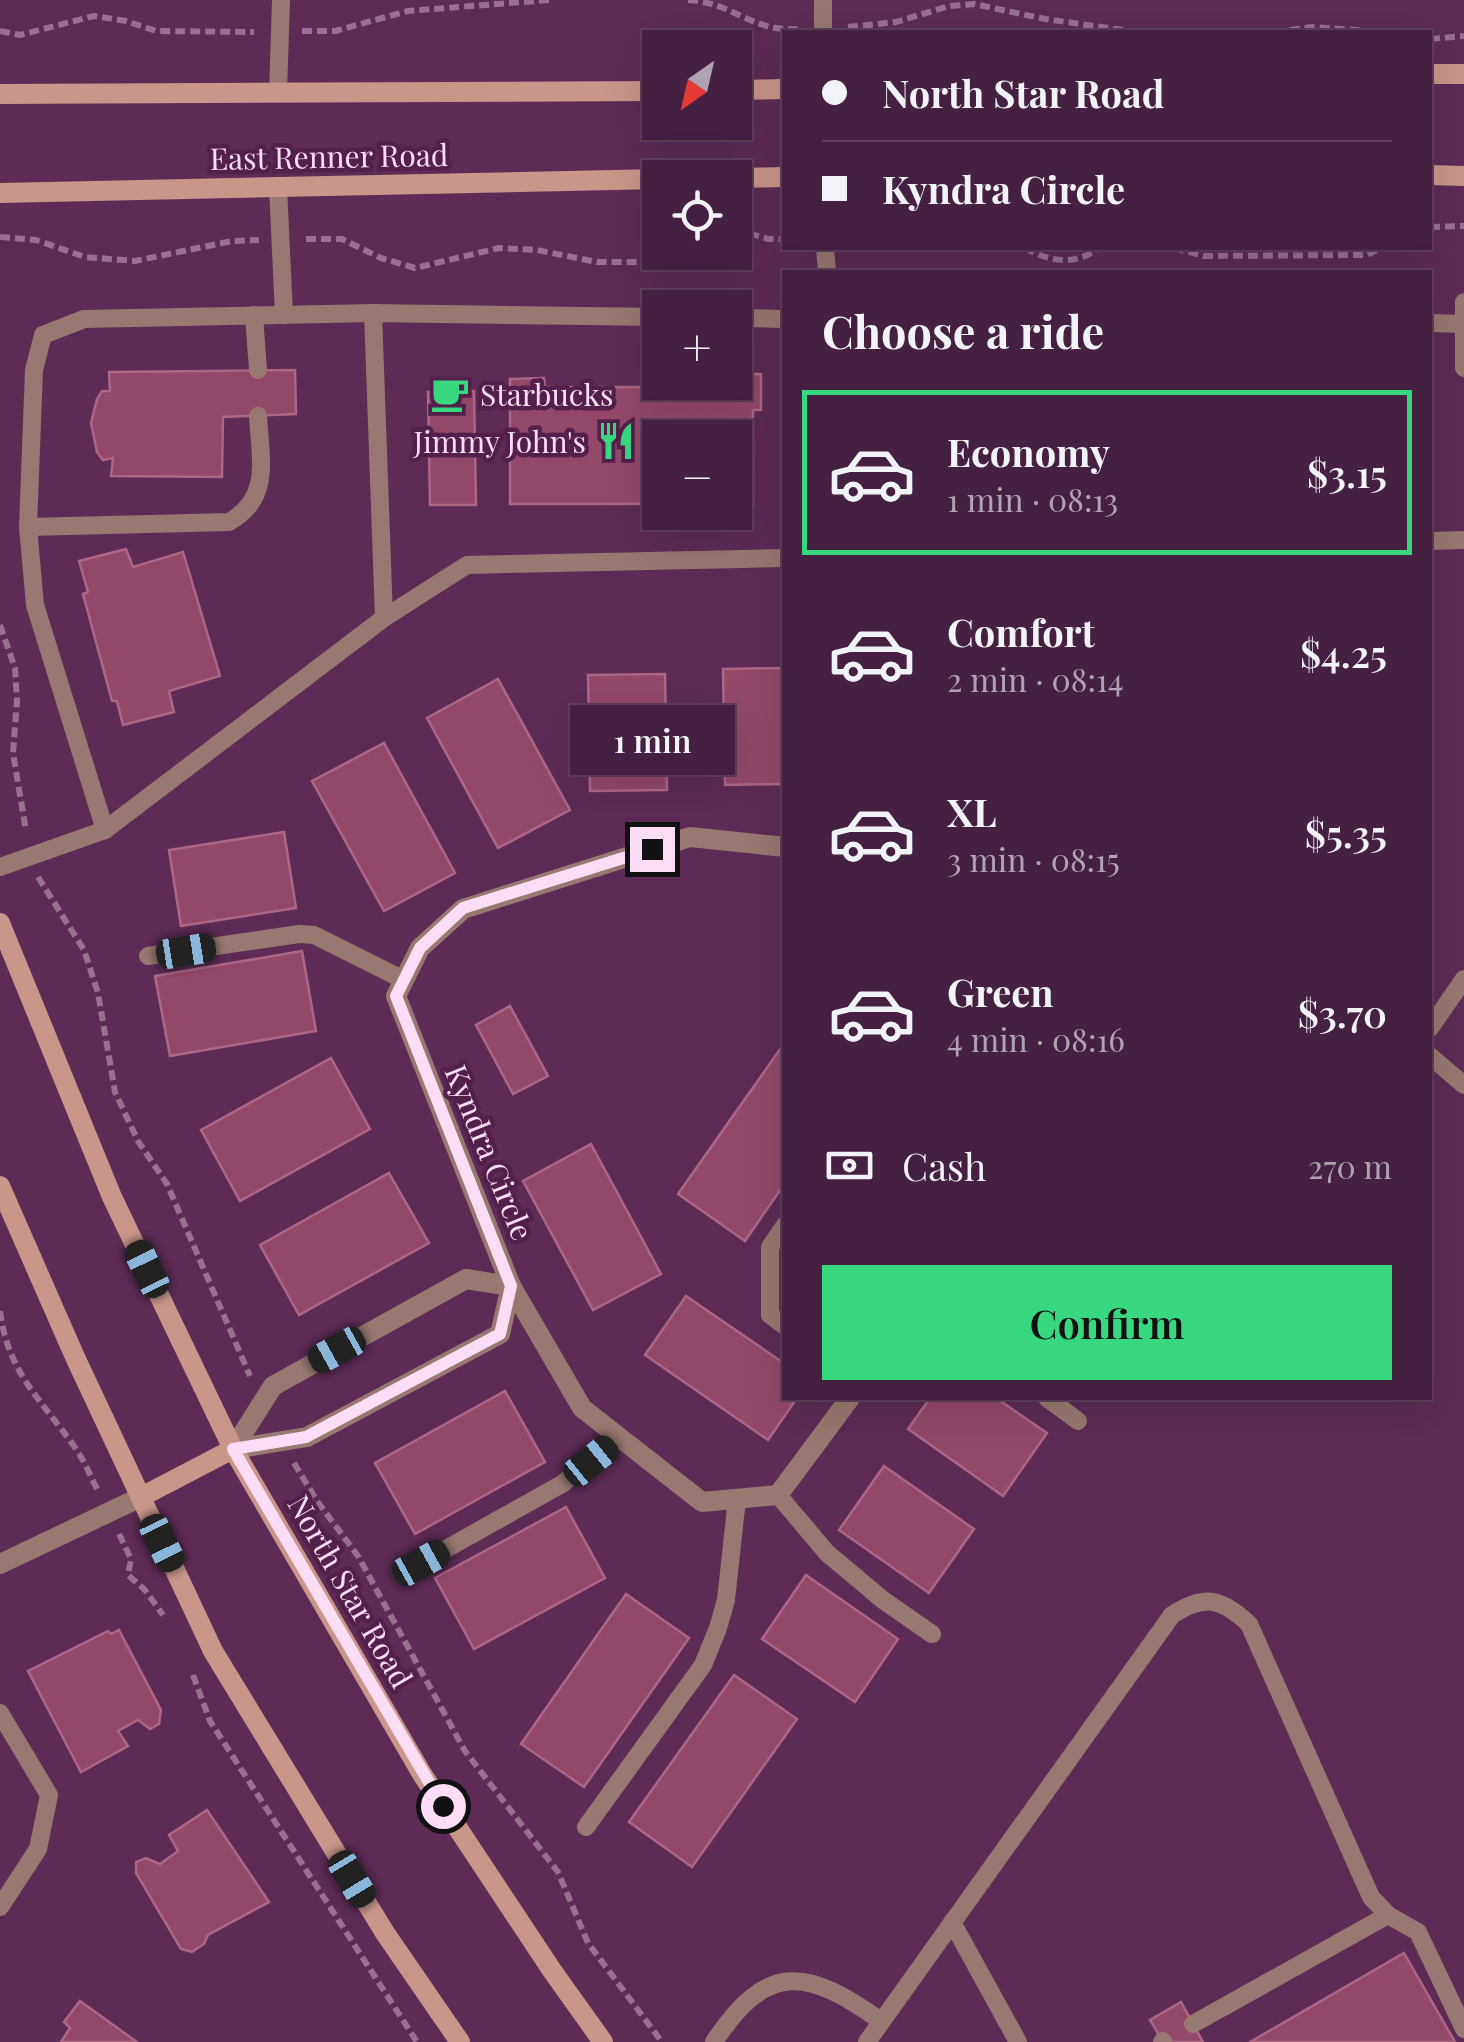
<!DOCTYPE html>
<meta charset="utf-8">
<style>
body{margin:0;font-family:"Playfair Display",serif;background:#4d2847;color:#f1f3f6;height:100vh;display:flex;flex-direction:column;font-size:38px;white-space:nowrap}
*{box-sizing:border-box;margin:0}
p{font-size:32px;color:#b0a3b1}
.icon{flex:none;width:55px;height:55px;fill:none;stroke:currentColor;stroke-width:2;stroke-linecap:round;stroke-linejoin:round}
.map{position:relative;flex:1;overflow:hidden}
.panel{position:absolute;left:782px;top:270px;width:650px;height:1130px;display:flex;flex-direction:column;background:#462040;border-radius:0px;box-shadow:0 10px 40px #0002,0 0 0 2px #5e3e59}
.panel>*{flex:none}
.guide{position:absolute;left:782px;top:30px;width:650px;height:220px;border-radius:0px;box-shadow:0 10px 40px #0002,0 0 0 2px #5e3e59;display:grid;align-content:center;height:220px;padding:0 40px;background:#462040}
.needle{width:65px;rotate:214deg}
.fabs{position:absolute;left:642px;top:30px;display:grid;gap:20px}
.fabs a{display:grid;place-items:center;width:110px;height:110px;border-radius:0px;background:#462040;box-shadow:0 10px 40px #0002,0 0 0 2px #5e3e59;font-size:50px}
.end{position:absolute;width:45px;height:45px;margin:-22px;border:12px solid #fdddf6;background:#111;box-shadow:0 0 0 5px #111}
.from{border-radius:50%}
.bubble{position:absolute;height:70px;border-radius:0px;background:#462040;box-shadow:0 10px 40px #0002,0 0 0 2px #5e3e59;font-size:32px;font-weight:600;line-height:70px;text-align:center}
.car{position:absolute;width:30px;height:60px;margin:-30px -15px;border-radius:12px;box-shadow:0 0 8px 2px #0007;background:linear-gradient(#222 24%,#8ab4d8 0 40%,#222 0 76%,#8ab4d8 0 86%,#222 0)}
.guide b{display:flex;align-items:center;gap:35px;height:95px;font-size:38px}
.guide b+b{border-top:2px solid #5e3e59}
.guide i{width:25px;height:25px;background:#f1f3f6}
ul{padding:0;list-style:none}
li{display:flex;align-items:center;gap:30px;height:165px;margin:0 20px 15px;padding:0 20px;border:5px solid transparent;border-radius:0px}
li div{flex:1}
li b{display:block;font-size:38px}
li em{font-style:normal;font-weight:600}
li.current{border-color:#38d880}
li>.icon{width:90px;height:90px;stroke-width:1.5}
h2{padding:0 40px;font-size:45px;line-height:120px}
.pay{display:flex;align-items:center;gap:25px;height:110px;padding:0 40px;font-size:38px}
.pay p{margin-inline-start:auto}
.button{display:flex;gap:20px;margin-top:auto;padding:20px 40px}
.button a{flex:1;height:115px;border-radius:0px;background:#38d880;color:#111;font-size:40px;font-weight:600;line-height:115px;text-align:center}
.map>svg:first-child{display:block}
.building{fill:#934869;stroke:#ac6784;stroke-width:2.5}
.lines{fill:none;stroke-linecap:round;stroke-linejoin:round}
.path{stroke:#9a6f92;stroke-width:6;stroke-dasharray:10 5;stroke-linecap:butt}
.service{stroke:#987870;stroke-width:18}
.minor{stroke:#987870;stroke-width:20}
.secondary{stroke:#c9968a;stroke-width:20}
.route{stroke:#fdddf6;stroke-width:12}
.labels{text-anchor:middle;dominant-baseline:central;stroke-width:9;stroke-linejoin:round;paint-order:stroke}
.street-label{font-size:30px;fill:#fdddf6;stroke:#52204a}
.poi-label{font-size:30px;fill:#fdddf6;stroke:#52204a;text-anchor:start}
</style>
<div class="map">
<svg width="1464" height="2042" viewBox="0 0 1464 2042">
<rect width="100%" height="100%" fill="#5d2b55"/>
<!-- building -->
<g class="building">
<path d="M295 370 296 414 223 417 222 477 111 476 113 458 103 460 97 452 91 423 97 399 102 391H110L109 372Z"/>
<path d="M735 374H761V410H753V505H735V438H660V504H510V379L544 378 545 387H723V382H735Z"/>
<path d="M474 391 476 505H430L428 392Z"/>
<path d="M126 549 133 567 183 552 220 676 169 691 174 712 123 725 117 701H112L83 594 88 592 79 561Z"/>
<path d="M785 668V784L725 785 723 669Z"/>
<path d="M665 674 667 790 590 791 588 675Z"/>
<path d="M498 679 570 810 498 848 427 718Z"/>
<path d="M384 743 455 873 384 911 312 781Z"/>
<path d="M284 832 296 908 181 926 169 850Z"/>
<path d="M302 951 316 1031 170 1056 155 976Z"/>
<path d="M510 1006 548 1076 513 1094 476 1025Z"/>
<path d="M783 1045 785 1183 745 1241 678 1194Z"/>
<path d="M331 1058 370 1129 240 1201 201 1130Z"/>
<path d="M591 1144 661 1274 593 1310 523 1181Z"/>
<path d="M389 1173 429 1243 299 1315 260 1245Z"/>
<path d="M686 1296 785 1364V1398H797L768 1440 645 1355Z"/>
<path d="M505 1391 545 1462 415 1534 375 1463Z"/>
<path d="M930 1398H996L1047 1433 1003 1496 908 1429Z"/>
<path d="M884 1466 974 1529 929 1593 839 1530Z"/>
<path d="M566 1507 605 1578 474 1649 435 1578Z"/>
<path d="M806 1575 898 1639 855 1702 762 1639Z"/>
<path d="M626 1594 689 1638 584 1787 521 1744Z"/>
<path d="M119 1630 161 1710 159 1724 150 1729 138 1720 118 1731 128 1746 81 1772 28 1671 108 1631 111 1634Z"/>
<path d="M734 1675 797 1719 692 1867 629 1822Z"/>
<path d="M207 1810 269 1902 208 1935 204 1944 192 1952 181 1949 136 1873V1862L146 1858 160 1864 178 1851 169 1835Z"/>
<path d="M1404 1953 1455 2042H1250Z"/>
<path d="M80 2001 137 2042H61L70 2028 64 2022Z"/>
<path d="M1181 2002 1203 2042H1163L1150 2020Z"/>
</g>
<g class="lines">
<!-- path -->
<g class="path">
<path d="M688 0C735 3 752 33 801 29"/>
<path d="M848 27 896 22 949 6 974 4 1045 19 1137 32"/>
<path d="M0 31 20 35 94 16 126 21 156 31 254 32"/>
<path d="M302 31H335L408 11 549 0"/>
<path d="M1275 32 1313 27 1383 32"/>
<path d="M1430 39 1464 36"/>
<path d="M1430 227 1464 226"/>
<path d="M735 229 768 239H785"/>
<path d="M0 237 36 240 85 257 135 261 232 241 259 240"/>
<path d="M306 239H342L381 258 415 268 499 248 537 250 597 262H643L672 252"/>
<path d="M1025 248C1050 262 1075 266 1099 248"/>
<path d="M1174 248 1204 256 1367 255 1381 248"/>
<path d="M0 625 15 668 17 701 13 753 26 831"/>
<path d="M38 877 84 950 98 993 115 1092 138 1141 167 1184 250 1376"/>
<path d="M0 1311C8 1374 42 1400 76 1449 85 1462 91 1477 98 1491"/>
<path d="M294 1463 317 1501 358 1556 465 1751 558 1872 588 1943 662 2042"/>
<path d="M119 1534 131 1559 128 1575 145 1590 163 1615"/>
<path d="M193 1675 210 1721 417 2042"/>
</g>
<!-- service -->
<g class="service">
<path d="M823 0V32"/>
<path d="M278 93 281 0"/>
<path d="M278 187 284 315"/>
<path d="M825 248 827 272"/>
<path d="M1464 302V368"/>
<path d="M373 313 384 618"/>
<path d="M254 315 258 370"/>
<path d="M735 318 785 319"/>
<path d="M1430 323 1464 324"/>
<path d="M28 527 229 522C272 498 260 458 258 416"/>
<path d="M1430 541 1464 540"/>
<path d="M105 830 35 605 28 527 34 370 43 335 84 319 373 313 660 317"/>
<path d="M0 867 105 830 384 618 467 565 785 558"/>
<path d="M148 956 299 934 314 935 404 980"/>
<path d="M1430 1028 1464 979"/>
<path d="M1430 1056 1464 1085"/>
<path d="M785 1225 770 1247V1315L785 1326"/>
<path d="M1047 1398 1078 1421"/>
<path d="M778 1495 827 1553 883 1600 932 1634"/>
<path d="M421 1563 562 1484 619 1437"/>
<path d="M0 1713 49 1795 38 1849 0 1907"/>
<path d="M586 1827 703 1665 718 1628 726 1600 737 1499"/>
<path d="M952 1922 1018 2042"/>
<path d="M1193 2024 1388 1915"/>
<path d="M714 2042C768 1960 808 1969 881 2021"/>
<path d="M867 2042 1172 1615C1205 1594 1221 1598 1249 1624L1371 1897 1388 1915 1418 1932 1464 2029"/>
<path d="M1162 2042 1163 2041"/>
</g>
<!-- minor -->
<g class="minor">
<path d="M785 847 690 837 463 909 420 948 396 996 511 1286 582 1408 702 1502 778 1495 850 1398"/>
<path d="M466 1279 511 1286 500 1334 307 1437 233 1449 273 1386Z"/>
<path d="M0 1564 141 1497"/>
</g>
<!-- secondary -->
<g class="secondary">
<path d="M1430 74H1464"/>
<path d="M735 90 785 89"/>
<path d="M0 94 660 91"/>
<path d="M1430 175 1464 176"/>
<path d="M733 178 785 177"/>
<path d="M0 193 660 179"/>
<path d="M0 923 112 1197 233 1449 422 1774 551 1969 603 2042"/>
<path d="M0 1186 75 1357 213 1651 385 1933 460 2042"/>
<path d="M141 1497 233 1449"/>
</g>
</g>
<g class="lines">
<!-- route -->
<path class="route" d="M443 1806 233 1449 306 1437 500 1334 511 1286 396 996 420 948 463 908 652 849"/>
</g>
<!-- icons -->
<defs>
<g id="cafe-bare" transform="scale(3)"><path d="M-5.5-4.5H6V0H3Q3 3.5 0 3.5H-2.5Q-5.5 3.5-5.5 0ZM3-3.2v2h1.7v-2ZM-6 4.5H4V6H-6Z" fill="#38d880" stroke="#52204a" stroke-width="2.5" paint-order="stroke"/></g>
<g id="restaurant-bare" transform="scale(3)"><path d="M-5-6h1v4h1v-4h1v4h1v-4h1v5L-1.5 .5V6h-2V.5L-5-1ZM5-6V6H3V1.5H1.5Q1.5-4 5-6Z" fill="#38d880" stroke="#52204a" stroke-width="2.5" paint-order="stroke"/></g>
</defs>
<g fill-rule="evenodd">
<use href="#cafe-bare" x="450" y="394"/>
<use href="#restaurant-bare" x="616" y="441"/>
</g>
<g class="labels">
<!-- street labels -->
<g class="street-label">
<text transform="translate(329 156) rotate(-1)">East Renner Road</text>
<text transform="translate(490 1152) rotate(68)">Kyndra Circle</text>
<text transform="translate(351 1591) rotate(60)">North Star Road</text>
</g>
<!-- poi labels -->
<g class="poi-label">
<text x="480" y="394">Starbucks</text>
<text x="586" y="441" text-anchor="end">Jimmy John's</text>
</g>
</g>
</svg>
<div class="fabs">
<a><svg class="needle" viewBox="-14 -14 28 28"><path d="M0-13l5 13h-10z" fill="#e53935"/><path d="M0 13l5-13h-10z" fill="#b0a3b1"/></svg></a>
<a><svg class="icon" aria-label="locate" viewBox="0 0 24 24"><circle cx="12" cy="12" r="6"/><path d="M12 2v4M12 18v4M2 12h4M18 12h4"/></svg></a>
<a>+</a>
<a>−</a>
</div>
<i class="end from" style="left:443px;top:1806px"></i>
<i class="end" style="left:652px;top:849px"></i>
<div class="bubble" style="left:570px;top:705px;width:165px">1 min</div>
<i class="car" style="left:186px;top:951px;rotate:81deg"></i>
<i class="car" style="left:147px;top:1269px;rotate:334deg"></i>
<i class="car" style="left:337px;top:1350px;rotate:241deg"></i>
<i class="car" style="left:591px;top:1461px;rotate:51deg"></i>
<i class="car" style="left:162px;top:1543px;rotate:154deg"></i>
<i class="car" style="left:421px;top:1563px;rotate:61deg"></i>
<i class="car" style="left:352px;top:1879px;rotate:149deg"></i>
<div class="guide">
<b><i class="from"></i>North Star Road</b>
<b><i></i>Kyndra Circle</b>
</div>
<section class="panel">
<h2>Choose a ride</h2>
<ul>
<li class="current"><svg class="icon" aria-label="car" viewBox="0 0 24 24"><path d="M5 17H2v-5l4-1 3-4h7l3 4 3 1v5h-3M9 17h6M6 11h13"/><circle cx="7" cy="17" r="2"/><circle cx="17" cy="17" r="2"/></svg><div><b>Economy</b><p>1 min · 08:13</p></div><em>$3.15</em></li>
<li><svg class="icon" aria-label="car" viewBox="0 0 24 24"><path d="M5 17H2v-5l4-1 3-4h7l3 4 3 1v5h-3M9 17h6M6 11h13"/><circle cx="7" cy="17" r="2"/><circle cx="17" cy="17" r="2"/></svg><div><b>Comfort</b><p>2 min · 08:14</p></div><em>$4.25</em></li>
<li><svg class="icon" aria-label="car" viewBox="0 0 24 24"><path d="M5 17H2v-5l4-1 3-4h7l3 4 3 1v5h-3M9 17h6M6 11h13"/><circle cx="7" cy="17" r="2"/><circle cx="17" cy="17" r="2"/></svg><div><b>XL</b><p>3 min · 08:15</p></div><em>$5.35</em></li>
<li><svg class="icon" aria-label="car" viewBox="0 0 24 24"><path d="M5 17H2v-5l4-1 3-4h7l3 4 3 1v5h-3M9 17h6M6 11h13"/><circle cx="7" cy="17" r="2"/><circle cx="17" cy="17" r="2"/></svg><div><b>Green</b><p>4 min · 08:16</p></div><em>$3.70</em></li>
</ul>
<div class="pay"><svg class="icon" aria-label="cash" viewBox="0 0 24 24"><path d="M3 7h18v10H3z"/><circle cx="12" cy="12" r="2"/></svg>Cash<p>270 m</p></div>
<div class="button"><a>Confirm</a></div>
</section>
</div>
